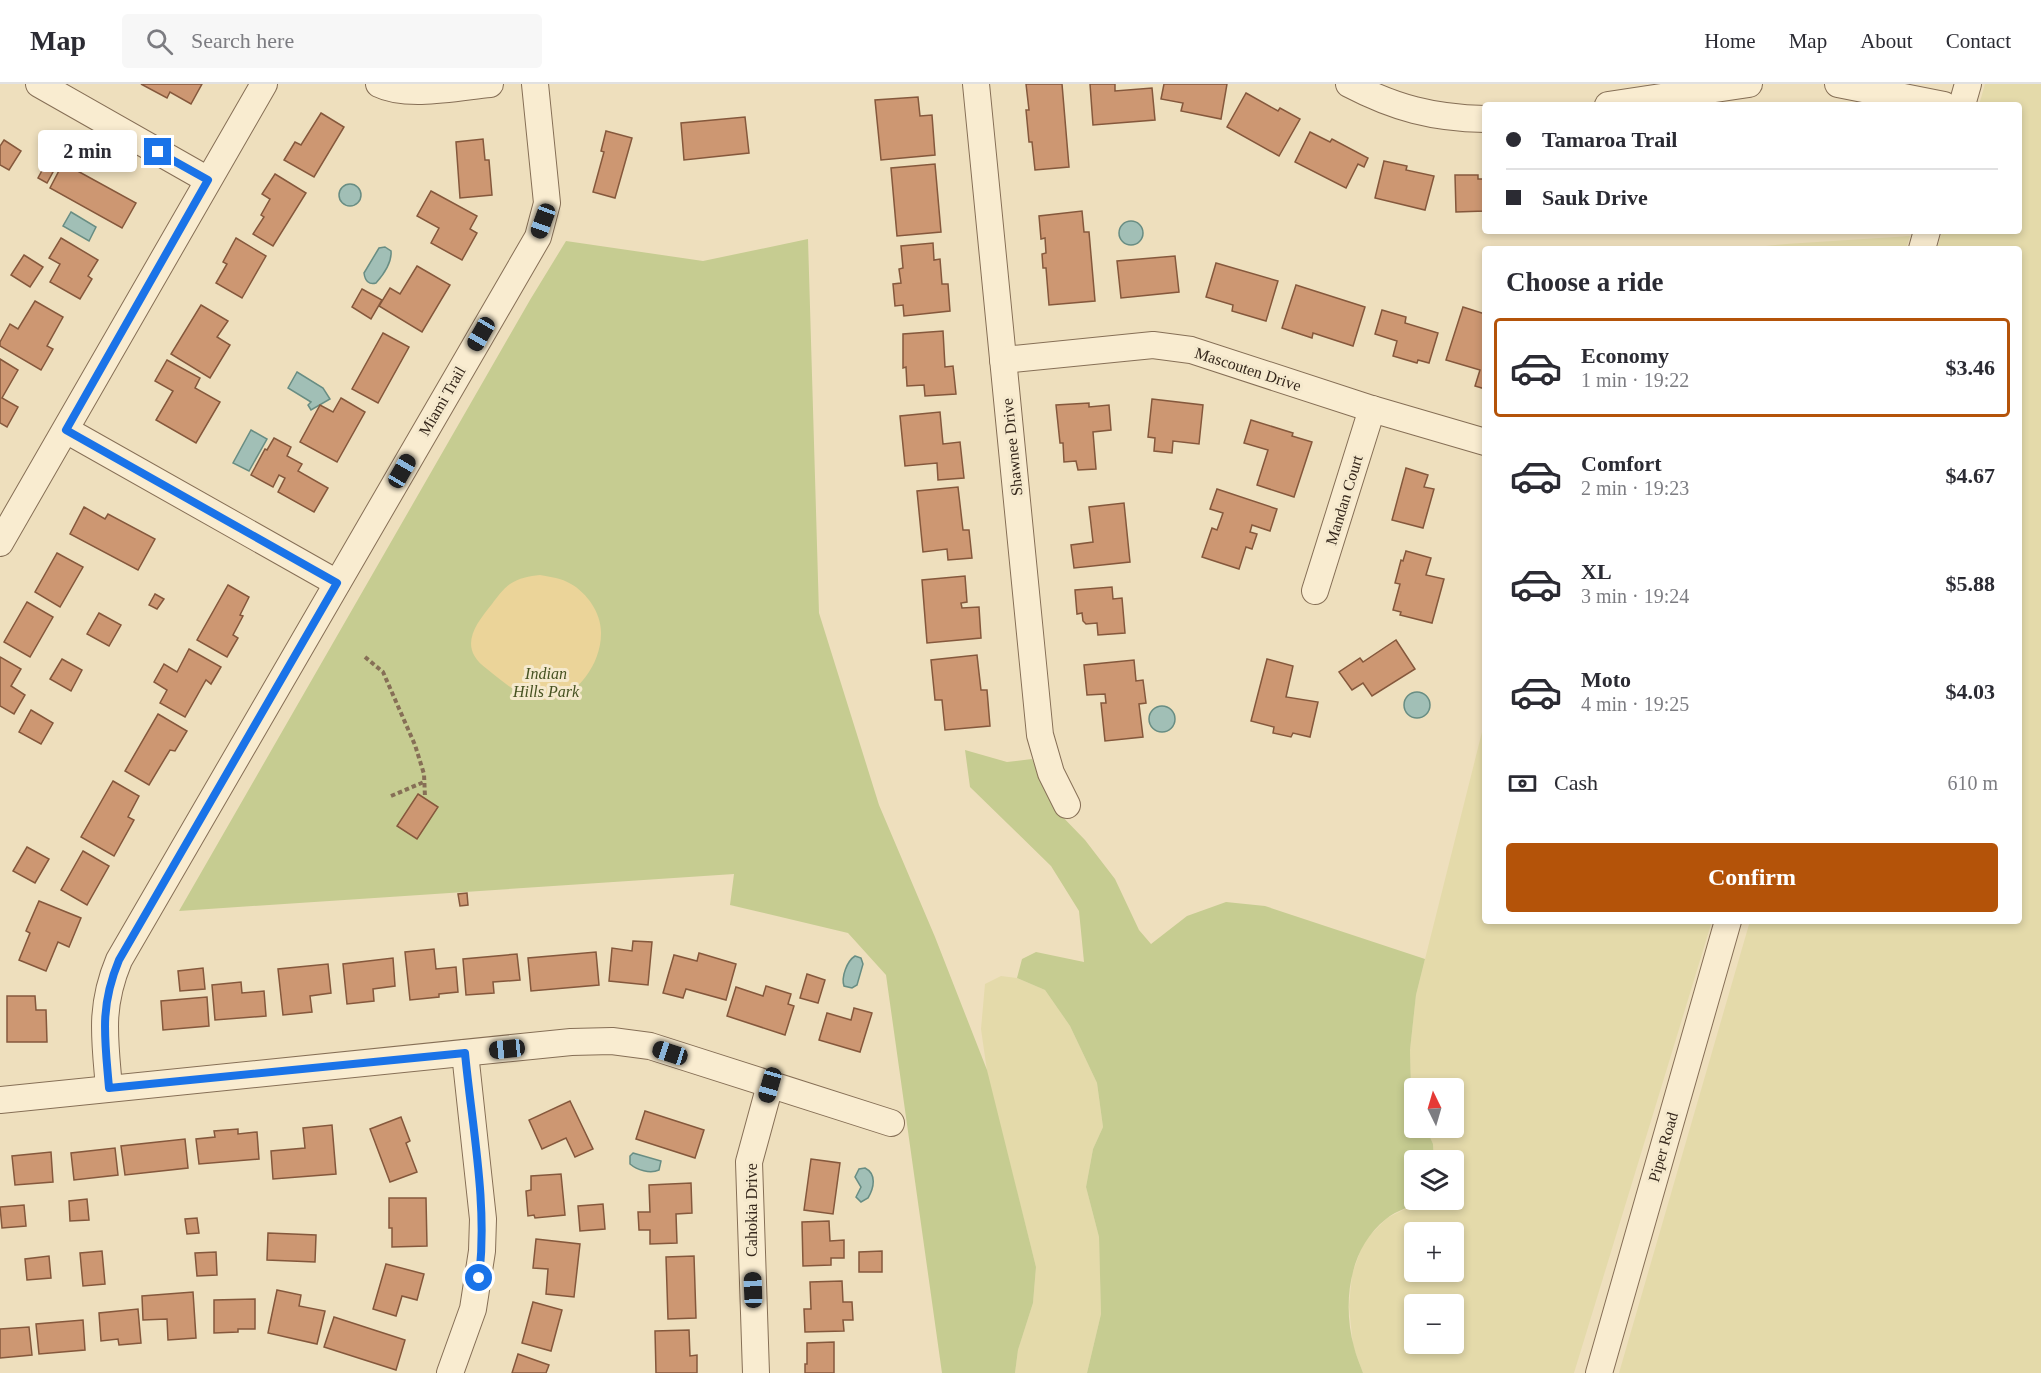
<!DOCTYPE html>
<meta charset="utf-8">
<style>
body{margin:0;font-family:"Times New Roman",serif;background:#f7f7f7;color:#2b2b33;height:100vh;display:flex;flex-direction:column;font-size:22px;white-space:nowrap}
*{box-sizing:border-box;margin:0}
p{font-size:20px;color:#7c7c81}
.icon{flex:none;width:33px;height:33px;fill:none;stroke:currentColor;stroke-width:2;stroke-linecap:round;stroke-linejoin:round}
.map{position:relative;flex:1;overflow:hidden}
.panel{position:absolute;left:1482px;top:162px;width:540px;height:678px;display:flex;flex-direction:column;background:#fff;border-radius:6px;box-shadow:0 3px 9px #0003}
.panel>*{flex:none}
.guide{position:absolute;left:1482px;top:18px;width:540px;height:132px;border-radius:6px;box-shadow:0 3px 9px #0003;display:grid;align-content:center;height:132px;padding:0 24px;background:#fff}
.needle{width:39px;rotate:355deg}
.tools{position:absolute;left:1404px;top:994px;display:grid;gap:12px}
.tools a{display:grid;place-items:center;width:60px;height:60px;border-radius:6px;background:#fff;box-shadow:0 3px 9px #0003;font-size:30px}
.end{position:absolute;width:27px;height:27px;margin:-14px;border:8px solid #1a73e8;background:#fff;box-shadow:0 0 0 3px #fff}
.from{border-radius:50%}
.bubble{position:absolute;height:42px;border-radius:6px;background:#fff;box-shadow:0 3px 9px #0003;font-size:20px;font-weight:800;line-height:42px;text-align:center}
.car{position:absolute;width:18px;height:36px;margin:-18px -9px;border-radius:8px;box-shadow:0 0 4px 2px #0007;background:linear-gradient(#222 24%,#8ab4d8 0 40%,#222 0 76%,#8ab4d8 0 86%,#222 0)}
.guide b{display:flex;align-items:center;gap:21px;height:57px;font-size:22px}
.guide b+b{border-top:2px solid #e1e1e2}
.guide i{width:15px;height:15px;background:#2b2b33}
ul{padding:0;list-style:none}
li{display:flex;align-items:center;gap:18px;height:99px;margin:0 12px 9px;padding:0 12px;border:3px solid transparent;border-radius:6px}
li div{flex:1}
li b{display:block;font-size:22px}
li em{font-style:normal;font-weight:800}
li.on{border-color:#b45309}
li>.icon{width:54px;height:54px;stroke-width:1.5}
h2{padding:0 24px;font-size:27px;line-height:72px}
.pay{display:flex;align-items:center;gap:15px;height:66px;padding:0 24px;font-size:22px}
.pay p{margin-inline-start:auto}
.primary-button{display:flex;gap:12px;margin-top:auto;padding:12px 24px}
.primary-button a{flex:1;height:69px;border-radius:6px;background:#b45309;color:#fff;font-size:24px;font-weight:800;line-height:69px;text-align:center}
header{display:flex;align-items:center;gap:36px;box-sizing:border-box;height:84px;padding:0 30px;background:#fff;border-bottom:2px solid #e1e1e2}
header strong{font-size:28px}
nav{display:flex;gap:33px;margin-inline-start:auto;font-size:21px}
.search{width:420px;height:54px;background:#f7f7f7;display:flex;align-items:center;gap:15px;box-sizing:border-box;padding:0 21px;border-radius:6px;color:#7c7c81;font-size:22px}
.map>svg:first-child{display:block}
.farmland{fill:#e4daaa;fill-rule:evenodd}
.green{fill:#c6cc91}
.sand{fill:#ebd499}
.water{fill:#a1bfb6;stroke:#688d83;stroke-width:1.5}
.building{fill:#cd9772;stroke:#85583c;stroke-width:1.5}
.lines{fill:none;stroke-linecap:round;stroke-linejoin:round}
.minor-casing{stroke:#866f56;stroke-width:28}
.path{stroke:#866f56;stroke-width:4;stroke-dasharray:4.5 3;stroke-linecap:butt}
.minor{stroke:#f9ecd0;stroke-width:26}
.route{stroke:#1a73e8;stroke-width:8}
.labels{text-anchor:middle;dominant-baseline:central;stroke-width:6;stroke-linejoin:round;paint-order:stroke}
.street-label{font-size:16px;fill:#35271b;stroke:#f5e9cd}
.park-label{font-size:16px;font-style:italic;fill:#465221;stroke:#f5e9cd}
</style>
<header>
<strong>Map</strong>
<div class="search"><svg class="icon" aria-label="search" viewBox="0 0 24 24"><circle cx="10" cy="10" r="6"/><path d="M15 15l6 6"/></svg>Search here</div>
<nav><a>Home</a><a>Map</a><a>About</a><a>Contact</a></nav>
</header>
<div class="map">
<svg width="2041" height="1289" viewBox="0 0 2041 1289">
<rect width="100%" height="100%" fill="#eedfbd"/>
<!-- farmland -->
<g class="farmland">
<path d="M1985 0H2041V1289H1619L1750 837H2019V165H1937L1942 147H2019V21H1979Z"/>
<path d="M1910 152 1906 165H1737L1786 160Z"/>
<path d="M1485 636V837H1712L1574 1289H1363L1353 1262 1349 1222 1352 1190 1364 1157 1387 1134 1423 1116H1454V1077H1434L1433 1060 1426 1044H1454V1005H1414V1013L1411 1005 1410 966 1416 911ZM1414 1149H1454V1188H1414ZM1414 1221H1454V1260H1414Z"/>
<path d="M1001 892 1017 894 1045 906 1070 942 1097 999 1103 1043 1093 1065 1086 1103 1099 1153 1101 1230 1087 1289H1015L1018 1266 1033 1219 1036 1183 988 994 981 945 985 900Z"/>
</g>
<!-- green -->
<g class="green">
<path d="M808 155 819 529 879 721 935 853 987 986 1036 1183 1033 1219 1018 1266 1015 1289H942L886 891 848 849 730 821 734 790 179 827 530 216 566 157 703 177Z"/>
<path d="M965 666 1007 678 1032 675 1057 727 1085 756 1115 795 1139 846 1151 860 1187 832 1226 818 1265 822 1425 875 1416 911 1410 966 1411 1005 1414 1013V1044H1426L1433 1060 1434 1077H1414V1116H1423C1412 1123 1396 1126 1386 1135 1349 1164 1342 1219 1354 1263 1356 1272 1360 1280 1363 1289H1087L1101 1230 1099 1153 1086 1103 1093 1065 1103 1043 1097 999 1070 942 1045 906 1017 894 1022 875 1036 868 1084 878 1079 827 1051 782 970 703Z"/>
</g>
<!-- sand -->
<path class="sand" d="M540 491C551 493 561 494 571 500 587 509 601 529 601 548 602 582 571 625 533 614 516 610 501 596 487 585 458 564 474 542 492 520 497 513 503 505 510 500 519 494 529 492 540 491Z"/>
<!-- water -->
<g class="water">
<circle cx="350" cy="111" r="11"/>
<path d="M71 128 96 143 89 157 63 142Z"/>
<circle cx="1131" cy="149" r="12"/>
<path d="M385 163 391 167C392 178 384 190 376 199 369 201 365 197 364 189L379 164Z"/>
<path d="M297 288 323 304 330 315 311 326 308 321 311 318 288 304Z"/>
<path d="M251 346 267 355 249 387 233 379Z"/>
<circle cx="1417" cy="621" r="13"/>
<circle cx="1162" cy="635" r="13"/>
<path d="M855 872 861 874 863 880 857 901 852 904 844 902C841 893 847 877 855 872Z"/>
<path d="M633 1069 661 1077 659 1086C650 1090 637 1086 630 1080V1072Z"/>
<path d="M865 1084C877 1090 874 1104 868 1114L861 1118 856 1113 861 1103 855 1093 859 1085Z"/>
</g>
<!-- building -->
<g class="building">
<path d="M141 0H202L191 20 170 8 167 14Z"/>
<path d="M1026 0H1062L1069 83 1035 86 1032 58H1029L1026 26H1029Z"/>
<path d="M1090 0H1115V7L1152 4 1155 36 1093 41Z"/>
<path d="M1164 0H1227L1221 35 1181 27 1183 19 1161 15Z"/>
<path d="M1246 9 1278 27 1280 24 1300 35 1279 72 1227 43Z"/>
<path d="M918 13 920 32 932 31 935 71 881 76 875 16Z"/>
<path d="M321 29 344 43 314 93 284 76 295 58 301 61Z"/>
<path d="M745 33 749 69 684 76 681 39Z"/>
<path d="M606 47 632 54 615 114 593 108 604 68 601 67Z"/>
<path d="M1310 48 1330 58 1332 55 1368 74 1364 83 1358 80 1346 104 1295 78Z"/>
<path d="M483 55 485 76H489L492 111 460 114 456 58Z"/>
<path d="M4 56 21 67 9 86 0 81V62Z"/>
<path d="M1384 77 1407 82 1406 86 1434 92 1425 126 1375 114Z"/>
<path d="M63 79 136 119 122 144 50 104Z"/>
<path d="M935 80 941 148 897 152 891 84Z"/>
<path d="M44 83 53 88 47 99 38 94Z"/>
<path d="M275 90 306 109 273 162 253 150 264 133 261 131 270 115 262 110Z"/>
<path d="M1455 91H1478V95H1485V127L1456 128Z"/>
<path d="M431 107 477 132 470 145 477 149 462 176 431 159 439 144 417 132Z"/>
<path d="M1082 127 1084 148H1089L1095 217 1049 221 1046 184H1043L1042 170 1046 169 1045 154 1041 155 1039 132Z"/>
<path d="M61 154 98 176 88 192 92 195 80 215 50 198 60 180 49 174Z"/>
<path d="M236 154 266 172 242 214 216 199 227 180 223 178Z"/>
<path d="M933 159 934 176 940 175 942 200H948L950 227 904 232 903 221 895 222 893 200 901 199 899 185 903 184 901 162Z"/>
<path d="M24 171 43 183 30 203 11 191Z"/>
<path d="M1175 172 1179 208 1121 214 1117 177Z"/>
<path d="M1216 179 1278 197 1266 237 1232 227 1233 221 1206 213Z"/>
<path d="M417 182 450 201 422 248 379 222 390 204 400 210Z"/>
<path d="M1296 201 1365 223 1353 262 1313 249 1312 254 1282 244Z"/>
<path d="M362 205 382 216 371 235 352 223Z"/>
<path d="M35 217 63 233 47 262 53 265 41 286 0 262V258L10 240 18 245Z"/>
<path d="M201 221 228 237 217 253 230 261 210 294 171 270Z"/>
<path d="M1463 223 1485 230 1483 243H1485V305L1475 302 1480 286 1446 276Z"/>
<path d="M1382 226 1406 233 1405 239 1438 249 1429 279 1418 276 1417 279 1393 272 1397 257 1375 250Z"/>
<path d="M943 247 945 283 953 282 956 310 925 312 924 301 907 302 906 283 903 284V250Z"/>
<path d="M383 249 409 263 378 319 352 305Z"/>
<path d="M0 275 18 286 2 314 18 323 7 343 0 339Z"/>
<path d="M167 276 200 294 195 304 220 318 196 359 156 336 173 307 155 297Z"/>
<path d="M341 314 365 328 337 378 300 358 320 321 333 328Z"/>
<path d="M1152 315 1203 321 1199 360 1173 357 1172 369 1154 367 1155 354 1148 353Z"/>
<path d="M1089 319V323L1109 321 1111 346 1093 348 1096 385 1078 386 1076 377 1064 378 1063 359H1060L1056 321Z"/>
<path d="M940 328 943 360 960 358 964 394 938 396 937 379 905 382 900 332Z"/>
<path d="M1251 336 1293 349 1292 352 1312 358 1294 413 1257 401 1268 366 1244 359Z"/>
<path d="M274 354 291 363 287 372 302 380 298 387 328 404 314 428 278 408 285 394 279 391 273 403 251 391 265 365 267 366Z"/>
<path d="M1406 384 1428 391 1424 403 1434 405 1423 444 1392 436Z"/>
<path d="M958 403 963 446H969L972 474 948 476 947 465 923 468 917 407Z"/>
<path d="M1217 405 1277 425 1270 447 1252 441 1250 448 1257 450 1252 465 1246 463 1239 485 1202 473 1212 444 1217 446 1223 429 1210 425Z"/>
<path d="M1124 419 1130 478 1074 484 1071 461 1093 458 1089 423Z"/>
<path d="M84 423 105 435 108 430 155 455 138 486 70 450Z"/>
<path d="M1406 467 1431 474 1426 491 1444 495 1432 539 1400 531 1401 528 1393 526 1400 500 1395 499 1401 476 1403 477Z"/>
<path d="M57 469 83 483 60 523 35 508Z"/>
<path d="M965 492 967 518 961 519 962 524 979 523 981 554 927 559 922 496Z"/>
<path d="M228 501 249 513 240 531 243 532 233 551 238 554 227 573 197 556Z"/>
<path d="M1112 503 1113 515 1122 514 1125 549 1098 551 1097 539 1086 540 1083 537 1082 529 1077 530 1075 506Z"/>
<path d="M155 510 164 515 157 525 149 521Z"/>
<path d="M27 518 53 533 30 573 4 558Z"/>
<path d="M99 529 121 541 109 562 87 550Z"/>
<path d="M1396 556 1415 585 1372 612 1363 599 1352 606 1339 588 1360 574 1363 578Z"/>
<path d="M189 565 221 583 211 600 206 596 185 633 160 619 167 606 154 598 164 580 177 588Z"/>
<path d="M977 571 981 606H987L990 642 945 646 942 616H935L931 576Z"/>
<path d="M0 573 21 585 11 602 25 611 14 630 0 622Z"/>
<path d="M62 575 82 586 71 607 50 595Z"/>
<path d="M1267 575 1293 582 1286 613 1318 618 1310 653 1293 649 1291 653 1273 649 1274 643 1251 637Z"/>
<path d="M1134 576 1136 597 1143 596 1146 619 1139 620 1143 653 1105 657 1101 619H1106L1105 610 1087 611 1084 581Z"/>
<path d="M31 626 53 639 41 660 19 648Z"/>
<path d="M158 630 187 647 175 667 170 666 149 701 125 687Z"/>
<path d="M113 697 139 712 128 733 134 736 114 772 81 753Z"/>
<path d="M418 710 438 723 417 755 397 742Z"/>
<path d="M27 763 49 775 35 799 13 787Z"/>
<path d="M83 767 109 782 87 821 61 806Z"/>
<path d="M467 809 468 821 460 822 458 810Z"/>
<path d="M39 817 81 834 69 863 58 858 46 887 19 876 30 849 26 847Z"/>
<path d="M633 857 652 858 648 901 609 897 612 864 632 867Z"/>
<path d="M434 865 436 885 456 883 458 908 439 910V913L410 916 405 868Z"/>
<path d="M596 868 599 901 531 907 528 874Z"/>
<path d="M699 869 736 880 726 916 686 905 683 914 663 909 674 871 697 877Z"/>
<path d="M517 870 520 896 493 898 494 909 466 911 463 875Z"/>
<path d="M393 874 395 902 373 905 374 917 347 920 343 880Z"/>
<path d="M328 880 331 909 310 912 312 928 283 931 278 885Z"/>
<path d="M203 884 205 905 180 907 178 887Z"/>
<path d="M807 890 825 896 818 919 800 914Z"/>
<path d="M241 898 242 909 264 907 266 932 215 936 212 901Z"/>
<path d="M766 902 791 910 788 920 794 922 785 951 727 932 736 903 763 912Z"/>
<path d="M7 912H35L36 926H46L47 958H7Z"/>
<path d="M207 913 209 942 163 946 161 917Z"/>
<path d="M854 924 872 929 860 968 819 956 827 929 851 936Z"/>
<path d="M570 1017 593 1065 575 1073 566 1054 542 1065 529 1036Z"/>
<path d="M645 1027 704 1046 695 1074 636 1055Z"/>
<path d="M401 1033 410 1057 406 1059 417 1088 390 1098 370 1045Z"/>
<path d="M332 1041 336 1090 273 1095 271 1067 305 1064 303 1044Z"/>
<path d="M238 1045V1050L257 1048 259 1075 199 1080 196 1055 215 1053 214 1047Z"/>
<path d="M185 1055 188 1084 125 1091 121 1062Z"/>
<path d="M115 1064 118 1091 74 1096 71 1069Z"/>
<path d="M51 1068 53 1098 15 1101 12 1072Z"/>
<path d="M811 1075 840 1079 833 1130 804 1126Z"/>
<path d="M561 1090 565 1131 535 1134 534 1131 528 1132 526 1107 531 1106V1092Z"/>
<path d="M691 1099 692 1129 676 1130 677 1159 650 1160V1146H639L638 1128H650L649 1101Z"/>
<path d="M389 1114H426L427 1162 392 1163V1144H389Z"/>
<path d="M87 1115 89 1136 70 1137 69 1117Z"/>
<path d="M603 1120 605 1145 580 1147 578 1122Z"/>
<path d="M24 1121 26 1142 2 1144 0 1123Z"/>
<path d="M197 1134 199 1149 187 1150 185 1135Z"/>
<path d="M829 1137 830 1157 844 1156V1174H831V1181L803 1182 802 1138Z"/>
<path d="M268 1149 316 1151 315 1178 267 1176Z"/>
<path d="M536 1155 580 1160 574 1213 546 1210 548 1185 533 1184Z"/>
<path d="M102 1167 105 1200 83 1202 80 1169Z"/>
<path d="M882 1167V1188H859V1168Z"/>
<path d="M216 1168 217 1191 197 1192 195 1169Z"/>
<path d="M49 1172 51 1194 27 1196 25 1175Z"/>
<path d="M694 1172 696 1234 668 1235 666 1173Z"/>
<path d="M386 1180 424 1190 417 1216 402 1212 396 1232 373 1225Z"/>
<path d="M842 1197 843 1218H852L853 1236H843L844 1247 805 1248 804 1225H811L810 1198Z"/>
<path d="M277 1206 301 1211 299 1222 325 1227 317 1260 268 1249Z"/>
<path d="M193 1208 196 1254 168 1256 167 1235 143 1236 142 1212Z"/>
<path d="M255 1215V1245H238V1248L214 1249V1216Z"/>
<path d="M533 1218 562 1226 551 1267 522 1259Z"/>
<path d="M138 1225 141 1259 119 1261 118 1255 101 1257 99 1229Z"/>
<path d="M334 1233 405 1256 396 1286 324 1263Z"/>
<path d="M83 1236 85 1266 39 1270 36 1240Z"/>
<path d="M29 1243 32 1271 0 1274V1245Z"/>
<path d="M689 1246 690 1272 697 1271V1289H656L655 1247Z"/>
<path d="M834 1258V1289H805V1280H807V1259Z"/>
<path d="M518 1270 549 1281 546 1289H512Z"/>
</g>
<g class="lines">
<!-- minor casing -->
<g class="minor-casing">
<g id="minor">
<path d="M39 0 208 96"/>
<path d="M379 0C407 14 459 3 490 0"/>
<path d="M976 0 1040 651 1051 689 1067 721"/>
<path d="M1349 0C1395 24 1433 34 1485 35"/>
<path d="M1838 0 1944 21"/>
<path d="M1608 21 1749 0"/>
<path d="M1962 21 1968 0"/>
<path d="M1922 165 1927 147"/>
<path d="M1003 276 1153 261 1191 266 1372 325 1485 358"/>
<path d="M66 346 337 499"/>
<path d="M0 459 264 0"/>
<path d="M1315 507 1372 325"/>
<path d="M109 1004C105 955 99 924 119 876L538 153 547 119 535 0"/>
<path d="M0 1016 571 958 612 957 650 962 891 1039"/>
<path d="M450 1289 473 1225 482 1167 483 1135 465 969"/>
<path d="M756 1289 749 1078 770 1001"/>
<path d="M1599 1289 1728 837"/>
</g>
</g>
<!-- path -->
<g class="path">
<path d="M365 573 383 588 415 661 424 690 425 713"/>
<path d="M391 712 424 698"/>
</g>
<!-- minor -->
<use href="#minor" class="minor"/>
</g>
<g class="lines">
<!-- route -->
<path class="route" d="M158 68 208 96 66 346 337 499 119 876C99 924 105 955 109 1004L465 969C472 1043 488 1120 479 1194"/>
</g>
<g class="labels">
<!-- street labels -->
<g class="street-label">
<text transform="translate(1248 285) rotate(18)">Mascouten Drive</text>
<text transform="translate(442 317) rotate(-60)">Miami Trail</text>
<text transform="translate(1012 363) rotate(-96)">Shawnee Drive</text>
<text transform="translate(1344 416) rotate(-73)">Mandan Court</text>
<text transform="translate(1663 1063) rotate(-74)">Piper Road</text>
<text transform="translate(751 1126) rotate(-90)">Cahokia Drive</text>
</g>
<!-- park labels -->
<g class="park-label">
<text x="546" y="589">Indian<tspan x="546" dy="18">Hills Park</tspan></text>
</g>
</g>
</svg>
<div class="tools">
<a><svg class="needle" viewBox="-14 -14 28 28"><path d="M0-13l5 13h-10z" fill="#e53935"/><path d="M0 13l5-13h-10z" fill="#7c7c81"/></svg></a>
<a><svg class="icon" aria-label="layers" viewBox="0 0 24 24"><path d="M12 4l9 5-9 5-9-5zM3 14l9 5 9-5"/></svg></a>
<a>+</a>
<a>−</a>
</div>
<i class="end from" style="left:479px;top:1194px"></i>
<i class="end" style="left:158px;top:68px"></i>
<div class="bubble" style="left:38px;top:46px;width:99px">2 min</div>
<i class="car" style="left:543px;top:137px;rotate:200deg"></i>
<i class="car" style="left:481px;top:250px;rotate:210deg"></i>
<i class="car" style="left:402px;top:387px;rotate:30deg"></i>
<i class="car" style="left:507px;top:965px;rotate:264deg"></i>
<i class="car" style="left:670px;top:969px;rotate:288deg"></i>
<i class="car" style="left:770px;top:1001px;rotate:196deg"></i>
<i class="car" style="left:753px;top:1206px;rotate:358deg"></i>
<div class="guide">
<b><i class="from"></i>Tamaroa Trail</b>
<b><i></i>Sauk Drive</b>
</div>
<section class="panel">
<h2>Choose a ride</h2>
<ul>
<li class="on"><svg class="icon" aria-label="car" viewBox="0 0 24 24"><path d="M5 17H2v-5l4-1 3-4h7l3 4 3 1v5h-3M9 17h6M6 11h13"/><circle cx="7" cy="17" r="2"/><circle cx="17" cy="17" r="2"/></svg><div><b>Economy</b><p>1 min · 19:22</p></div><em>$3.46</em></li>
<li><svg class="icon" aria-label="car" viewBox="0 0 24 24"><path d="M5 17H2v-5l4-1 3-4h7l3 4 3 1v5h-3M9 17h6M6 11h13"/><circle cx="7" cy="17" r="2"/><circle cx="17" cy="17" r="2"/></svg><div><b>Comfort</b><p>2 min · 19:23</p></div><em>$4.67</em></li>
<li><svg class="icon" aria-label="car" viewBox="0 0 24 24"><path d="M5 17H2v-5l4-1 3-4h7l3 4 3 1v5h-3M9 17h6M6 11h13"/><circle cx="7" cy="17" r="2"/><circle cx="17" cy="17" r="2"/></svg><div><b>XL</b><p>3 min · 19:24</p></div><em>$5.88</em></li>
<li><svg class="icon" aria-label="car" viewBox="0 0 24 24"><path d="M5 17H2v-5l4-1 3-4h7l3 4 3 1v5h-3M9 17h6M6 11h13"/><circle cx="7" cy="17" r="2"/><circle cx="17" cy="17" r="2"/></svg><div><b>Moto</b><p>4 min · 19:25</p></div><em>$4.03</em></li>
</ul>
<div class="pay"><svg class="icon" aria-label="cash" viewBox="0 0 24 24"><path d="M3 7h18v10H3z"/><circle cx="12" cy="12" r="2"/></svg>Cash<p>610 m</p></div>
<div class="primary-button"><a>Confirm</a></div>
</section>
</div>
